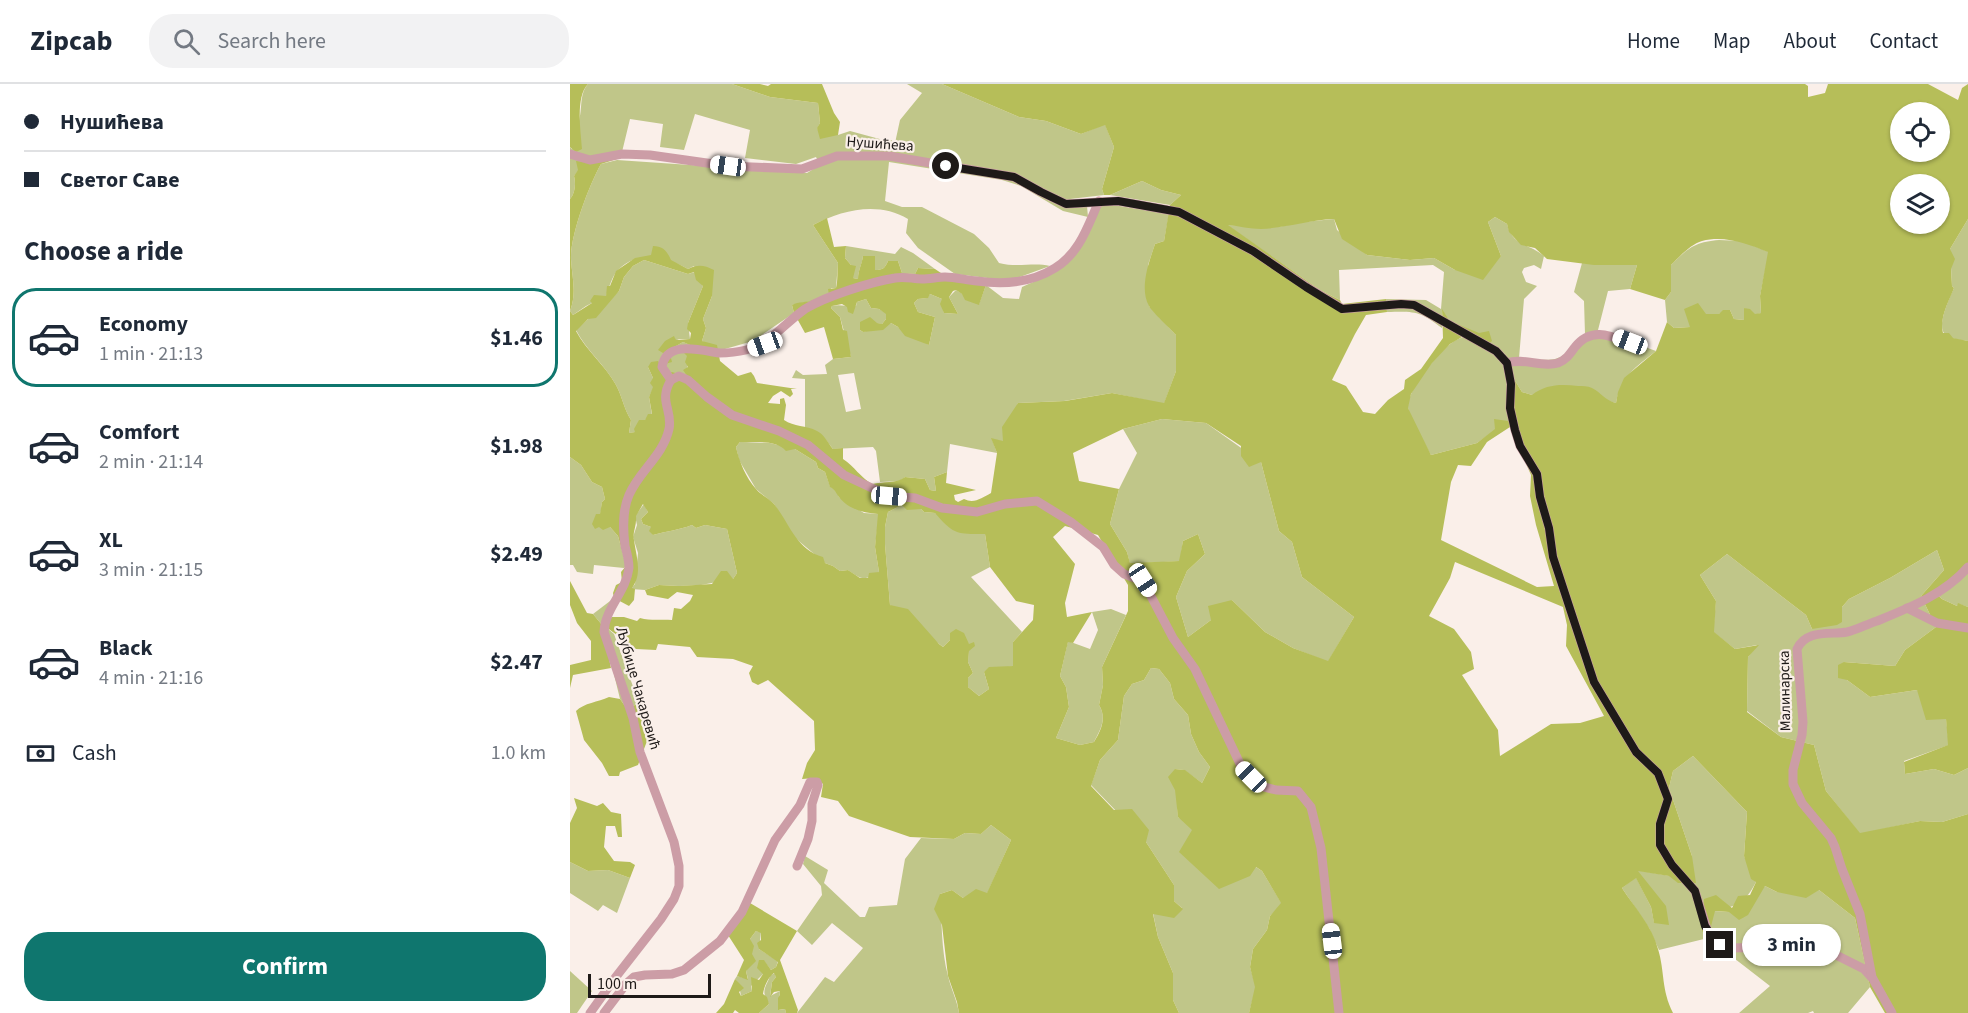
<!DOCTYPE html>
<meta charset="utf-8">
<style>
body{margin:0;font-family:"Source Sans 3",sans-serif;background:#f2f2f3;color:#1f2937;height:100vh;display:flex;flex-direction:column;font-size:22px;white-space:nowrap}
*{box-sizing:border-box;margin:0}
p{font-size:20px;color:#747a83}
.icon{flex:none;width:33px;height:33px;fill:none;stroke:currentColor;stroke-width:2;stroke-linecap:round;stroke-linejoin:round}
.map{position:relative;flex:1;overflow:hidden}
.side{display:flex;flex-direction:column;background:#fff;width:570px}
.side>*{flex:none}
.guide{display:grid;align-content:center;height:132px;padding:0 24px;background:#fff}
.buttons{position:absolute;left:1320px;top:18px;display:grid;gap:12px}
.buttons a{display:grid;place-items:center;width:60px;height:60px;border-radius:50%;background:#fff;box-shadow:0 2px 4px #0004;font-size:30px}
.scale{position:absolute;left:18px;bottom:15px;width:123px;box-sizing:border-box;padding-left:6px;border:3px solid #1e1a18;border-top:0;font-size:16px;line-height:21px;white-space:nowrap;color:#1e1a18;-webkit-text-stroke:4px #faefe9;paint-order:stroke}
.end{position:absolute;width:27px;height:27px;margin:-14px;border:8px solid #1e1a18;background:#fff;box-shadow:0 0 0 3px #fff}
.from{border-radius:50%}
.bubble{position:absolute;height:42px;border-radius:21px;background:#fff;box-shadow:0 2px 4px #0004;font-size:20px;font-weight:700;line-height:42px;text-align:center}
.car{position:absolute;width:18px;height:36px;margin:-18px -9px;border-radius:8px;box-shadow:0 0 4px 2px #0007;background:linear-gradient(#fff 24%,#345 0 40%,#fff 0 76%,#345 0 86%,#fff 0)}
.guide b{display:flex;align-items:center;gap:21px;height:57px;font-size:22px}
.guide b+b{border-top:2px solid #e0e1e3}
.guide i{width:15px;height:15px;background:#1f2937}
ul{padding:0;list-style:none}
li{display:flex;align-items:center;gap:18px;height:99px;margin:0 12px 9px;padding:0 12px;border:3px solid transparent;border-radius:24px}
li div{flex:1}
li b{display:block;font-size:22px}
li em{font-style:normal;font-weight:700}
li.active{border-color:#0f766e}
li>.icon{width:54px;height:54px;stroke-width:1.5}
h2{padding:0 24px;font-size:27px;line-height:72px}
.pay{display:flex;align-items:center;gap:15px;height:66px;padding:0 24px;font-size:22px}
.pay p{margin-inline-start:auto}
.action{display:flex;gap:12px;margin-top:auto;padding:12px 24px}
.action a{flex:1;height:69px;border-radius:24px;background:#0f766e;color:#fff;font-size:24px;font-weight:700;line-height:69px;text-align:center}
header{display:flex;align-items:center;gap:36px;box-sizing:border-box;height:84px;padding:0 30px;background:#fff;border-bottom:2px solid #e0e1e3}
header strong{font-size:28px}
nav{display:flex;gap:33px;margin-inline-start:auto;font-size:21px}
.search{width:420px;height:54px;background:#f2f2f3;display:flex;align-items:center;gap:15px;box-sizing:border-box;padding:0 21px;border-radius:24px;color:#747a83;font-size:22px}
main{display:flex;flex:1;min-height:0}
.map>svg:first-child{display:block}
.green{fill:#c0c689;fill-rule:evenodd}
.forest{fill:#b6be59;fill-rule:evenodd}
.lines{fill:none;stroke-linecap:round;stroke-linejoin:round}
.minor{stroke:#cc9da6;stroke-width:9}
.route{stroke:#1e1a18;stroke-width:8}
.labels{text-anchor:middle;dominant-baseline:central;stroke-width:4.5;stroke-linejoin:round;paint-order:stroke}
.street-label{font-size:15px;fill:#1e1a18;stroke:#faefe9}
</style>
<header>
<strong>Zipcab</strong>
<div class="search"><svg class="icon" aria-label="search" viewBox="0 0 24 24"><circle cx="10" cy="10" r="6"/><path d="M15 15l6 6"/></svg>Search here</div>
<nav><a>Home</a><a>Map</a><a>About</a><a>Contact</a></nav>
</header>
<main>
<section class="side">
<div class="guide">
<b><i class="from"></i>Нушићева</b>
<b><i></i>Светог Саве</b>
</div>
<h2>Choose a ride</h2>
<ul>
<li class="active"><svg class="icon" aria-label="car" viewBox="0 0 24 24"><path d="M5 17H2v-5l4-1 3-4h7l3 4 3 1v5h-3M9 17h6M6 11h13"/><circle cx="7" cy="17" r="2"/><circle cx="17" cy="17" r="2"/></svg><div><b>Economy</b><p>1 min · 21:13</p></div><em>$1.46</em></li>
<li><svg class="icon" aria-label="car" viewBox="0 0 24 24"><path d="M5 17H2v-5l4-1 3-4h7l3 4 3 1v5h-3M9 17h6M6 11h13"/><circle cx="7" cy="17" r="2"/><circle cx="17" cy="17" r="2"/></svg><div><b>Comfort</b><p>2 min · 21:14</p></div><em>$1.98</em></li>
<li><svg class="icon" aria-label="car" viewBox="0 0 24 24"><path d="M5 17H2v-5l4-1 3-4h7l3 4 3 1v5h-3M9 17h6M6 11h13"/><circle cx="7" cy="17" r="2"/><circle cx="17" cy="17" r="2"/></svg><div><b>XL</b><p>3 min · 21:15</p></div><em>$2.49</em></li>
<li><svg class="icon" aria-label="car" viewBox="0 0 24 24"><path d="M5 17H2v-5l4-1 3-4h7l3 4 3 1v5h-3M9 17h6M6 11h13"/><circle cx="7" cy="17" r="2"/><circle cx="17" cy="17" r="2"/></svg><div><b>Black</b><p>4 min · 21:16</p></div><em>$2.47</em></li>
</ul>
<div class="pay"><svg class="icon" aria-label="cash" viewBox="0 0 24 24"><path d="M3 7h18v10H3z"/><circle cx="12" cy="12" r="2"/></svg>Cash<p>1.0 km</p></div>
<div class="action"><a>Confirm</a></div>
</section>
<div class="map">
<svg width="1398" height="929" viewBox="0 0 1398 929">
<rect width="100%" height="100%" fill="#faefe9"/>
<!-- green -->
<g class="green">
<path d="M18 0H162L200 13 248 19 250 39 247 45 268 51 280 47 317 57 321 56 325 59 330 36 352 9 337 0H372L449 33 476 37 511 50 535 40 544 63 532 105 534 111 500 115 517 122 518 133 493 127 451 102 432 96 319 78 315 117 332 123H352L404 150 419 164 429 179C448 184 463 178 480 182L447 194 434 196 385 190 348 164 336 149 338 135C308 117 272 126 243 141L268 179 266 204H261L259 210 242 217 222 221 224 229 183 257 148 267 132 257 136 244 133 235 142 212 124 182 118 185C95 173 69 165 48 186 42 192 39 204 36 212L16 222 3 231 0 227C7 209 2 193 1 175 0 152 19 101 31 80L47 76 237 89 250 81 246 73 226 80 175 74 180 46 125 30 114 66 90 63 93 40 60 35 52 68 9 86 4 92C6 99 5 110 0 115V63L2 65C5 54 8 43 10 32 12 21 10 9 18 0Z"/>
<path d="M572 97 591 106 611 111 600 121 540 111Z"/>
<path d="M531 119 599 130 594 157 585 160 578 181 579 222 606 251V287L594 320 542 309 494 317 448 319 434 358 422 355 427 369 380 360 377 388 364 393 366 407 360 406 355 395 335 393 330 397 310 398 306 367 303 363 263 365C254 353 249 347 235 344V295L222 294 226 286 233 291 257 290 255 281 263 275 281 273 270 233 261 224 262 222C271 220 277 223 286 222L287 218 296 215 301 224 309 225 316 229V235L312 240 290 238V246L293 248 321 239 359 261 365 233 348 228 344 219 348 215 357 214 360 210 372 215 374 229 388 230 379 213 386 206 409 220 416 201 433 214 449 215 452 203 481 190 497 179ZM284 289 291 325 276 328 268 291Z"/>
<path d="M925 133 937 140C943 163 959 159 974 172L971 185 964 181 954 184 952 188 956 198 967 202 954 215 949 274C989 277 988 280 1015 250L1014 217 1004 208 1012 179 1067 181 1060 205 1038 207 1028 246 1086 267C1066 283 1051 292 1046 319L1037 317 1021 304 962 311 952 308 937 284 938 337 907 359 861 371C856 362 839 331 838 324 836 307 869 267 883 258 891 253 899 251 909 250L880 237 872 226V244C850 227 845 227 817 228L816 215 856 216 871 225 874 188 863 181 769 186 770 216 750 206 657 141 708 143 733 138 764 135 767 146 797 171 840 176 864 174 885 186 931 172 918 138Z"/>
<path d="M1398 135V257C1390 256 1381 255 1375 250 1366 242 1380 213 1384 204L1382 202 1380 165Z"/>
<path d="M1149 156 1172 157 1199 168 1190 212 1191 229 1185 231 1174 224V236L1164 235 1160 226 1149 230H1136L1120 243 1104 244 1097 238 1095 216 1101 208V181C1118 164 1125 158 1149 156Z"/>
<path d="M276 162 325 170 331 163 343 169 365 185 348 184 345 190 332 189 328 177H318C315 184 313 186 305 186L293 172C292 181 288 186 288 195L283 194 281 181 275 174Z"/>
<path d="M74 176 118 190 125 188 133 202 118 239 120 255H109L105 257 104 253 98 266 113 258 121 261 117 272 118 293 78 283 83 294 84 303 79 313 82 331 75 336 66 348 59 349 61 336C54 325 52 312 46 301 35 281 16 266 6 246L49 207 54 193 63 182Z"/>
<path d="M592 335 636 339 691 378 709 447 722 458 732 493 784 533 758 578 723 564 695 548 662 516 641 536 618 553 606 513 617 487 635 470 628 450 613 457 610 477 560 480 557 468 540 440 549 405 567 369 553 345Z"/>
<path d="M170 358 200 359 225 365 246 378 248 384 255 388 260 402 266 406 269 413 294 429 309 430 305 463 309 488C294 497 292 496 278 486L270 487 263 482 255 479 224 453 204 420 186 405 169 376 166 363Z"/>
<path d="M0 373 11 381 22 398 32 403 35 415 32 418 29 443H40L48 452 56 482 54 484 24 481 23 490 7 488 3 481H0Z"/>
<path d="M74 420 78 428 71 435 73 440 81 443 83 451C96 447 110 446 122 441L126 444 135 441 157 445 167 489 163 495 131 501 109 502 89 501 75 506 61 505 65 500 68 469 63 453 67 441 65 432Z"/>
<path d="M332 421 342 425H351L354 428 365 429 415 450 420 483 401 493 452 548 443 558V582L414 588 419 605 409 612 398 603V594L403 589 398 578 399 560 380 556 373 563 320 521 315 460V443L318 428Z"/>
<path d="M1367 466 1374 486 1351 512 1366 543 1335 566 1325 582 1274 578 1277 596 1300 613 1347 606 1376 635 1379 661 1334 677 1335 690 1364 685 1384 691 1398 684V730L1372 738 1350 737 1290 750 1256 707 1244 661 1211 653 1177 627 1178 573 1187 561 1165 565 1143 548 1146 517 1130 491 1157 470 1236 531 1242 545 1272 523 1279 515 1320 494Z"/>
<path d="M1398 481V523L1389 520 1387 522 1372 515 1369 512Z"/>
<path d="M44 514 48 517 36 543 44 550 69 619 57 625 50 615 32 541 23 530Z"/>
<path d="M541 525 556 531 532 583 533 601 529 621C537 634 531 645 524 658L510 661 486 654 499 623 496 603 490 592 498 557 520 565 528 546 522 528Z"/>
<path d="M581 584 589 585 600 599 604 615 618 631 621 650 629 668 640 683 632 699 614 686 605 685 608 733 692 787 712 820 700 832 697 846 683 865 680 883 686 903 679 929H609L603 916V889L588 853 583 829 612 824 604 817V801L576 758 521 701 530 676 548 656 554 612 562 600 574 596Z"/>
<path d="M1123 672 1177 728 1174 772 1186 798C1176 818 1166 823 1144 827L1159 828 1195 802 1207 808 1249 806 1285 834 1300 903 1278 929H1244L1243 927 1238 929H1169L1200 902 1138 854 1089 866 1079 844 1052 804 1066 793 1081 823 1084 838 1098 837 1067 786 1100 792 1109 799 1122 772 1099 704 1103 687Z"/>
<path d="M421 741 441 756 417 810 393 814 382 806 370 810C372 837 371 866 378 892 381 905 387 916 389 929H227L255 893 264 898 293 864 262 839 242 861 227 847 252 811 251 802 233 780 235 772 258 786 254 799 290 833H295L299 823 327 821 335 775 351 754 384 755 395 749 411 750Z"/>
<path d="M0 778 18 787 38 786 60 794 47 829 33 821 28 827 0 809Z"/>
<path d="M186 847 191 848 189 865 208 877 206 883 201 886 194 877 193 890 181 902 182 907 171 912 169 901 165 895 167 892 178 895 176 887 182 870 180 855Z"/>
<path d="M0 887 22 907 7 929H0Z"/>
<path d="M205 889 206 893 202 898 200 912 210 907 209 926 215 925 216 929H189L199 920C193 909 193 907 198 897 202 889 197 893 205 889Z"/>
</g>
<!-- forest -->
<g class="forest">
<path d="M0 0H18C5 13 11 48 12 65L6 68 0 63Z"/>
<path d="M162 0H190L198 2 201 0H252L264 29 270 38 268 51 250 55 247 44 250 39 248 19 200 13Z"/>
<path d="M372 0H1235L1238 2V13L1255 9 1258 0H1358L1388 16 1392 4 1398 0V135L1380 165 1385 175 1381 185 1382 202 1384 204C1379 217 1369 234 1373 249H1379L1383 254 1398 257V481L1369 512 1372 515 1387 522 1388 519 1398 523V684L1384 691 1364 685 1335 690 1334 678 1378 661 1376 635 1356 636 1347 606 1300 613 1277 596 1268 594V581L1274 578 1325 582 1335 566 1366 543 1351 512 1374 486 1367 466 1320 494 1279 515 1272 523V538L1267 541 1242 545 1236 531 1157 470 1130 491 1146 517 1144 548 1165 565 1189 561 1178 573 1177 628 1211 653 1244 661 1256 707 1290 749 1350 737 1372 738 1398 730V929H1315L1300 903 1285 834 1249 806 1236 814 1207 808 1195 802 1178 831 1169 836 1159 828 1145 827 1138 854 1132 847 1134 815 1146 811 1162 824 1168 812 1180 811 1186 798 1181 795 1174 772 1177 728 1123 672 1103 687 1099 704 1122 772 1126 799H1108L1099 792 1068 787 1096 822 1099 841 1084 839 1081 823 1066 794 1052 804C1065 824 1082 842 1088 865 1095 888 1091 905 1103 929H679L685 903 680 883 683 865 697 846 700 832 711 819 692 787 686 783 680 792 649 805 609 768 622 746 608 733 605 706 598 693 605 685 615 686 632 699 640 683 629 668 621 650 618 631 604 615 600 599 589 585 581 584 574 596 562 600 554 612 548 656 530 676 521 702 544 726 562 725 579 746 576 758 604 801V817L613 825 604 834 583 830 588 853 603 889V916L609 929H389L387 918 378 892 372 841 364 825 370 810 382 806 393 814 406 805 417 809 441 756 421 741 411 750 395 749 384 755 340 753 279 732 268 717 251 713 253 700 246 694 232 695 237 679 245 666 244 637 198 596 188 601 182 598 179 589 183 582 163 575 127 573 120 563 88 560 86 566 66 565 36 543 38 537 42 533H54L67 537 70 534C81 537 91 535 102 536L104 524 111 525 120 517 123 511 107 508 98 515 77 511 75 506 89 501 109 502 142 500 151 487H157L163 495 167 489 157 445 135 441 126 444 122 441C110 446 96 447 83 451L79 447 81 443 73 440 71 435 78 428 73 420 66 432C67 442 62 449 64 456 66 472 73 489 62 504L65 505 64 516 59 522 44 514 43 509 46 501 52 498 51 488 56 482 48 452 40 443 33 446 29 443 25 445 22 440 26 430H30L32 418 35 415 32 403 22 398 11 381 0 373V115C5 110 6 99 4 92L8 86 6 77 15 78 66 69 31 80C19 101 0 152 1 175 2 193 7 209 0 227L3 231 22 219 20 217 24 211 36 212 37 202H40L46 187 65 174 81 171 83 162C93 162 97 167 101 176L118 185C128 180 134 181 144 186L142 212 133 235 136 244 132 257 147 261 150 277 168 292 181 288 184 292 187 299 227 305H221L223 310 220 313 211 307 203 312 198 319 210 320V315L214 314 216 321 214 336C224 343 236 341 247 347 254 350 258 359 263 365L273 364V375C285 383 290 393 302 400 313 397 326 400 335 393L355 395 360 406 366 407 364 393 377 388 376 399 406 406 384 411 385 416 388 418 394 415C404 420 412 414 421 409L427 369 421 354 433 357 432 343 448 319 495 317 542 309 594 319 606 287V251C599 243 583 229 579 222 569 204 579 178 585 160L594 157 600 121 611 111 591 106 572 97 540 111H534L532 105 544 63 535 41 511 50 476 37 449 33ZM1330 28H1370V68H1330ZM1330 100H1370V140H1330ZM925 133 937 140 939 148 951 161 965 164 977 175 1024 181H1067L1060 205 1095 216 1101 208V181C1109 173 1121 160 1132 157 1155 151 1178 160 1198 168L1190 212 1191 229 1185 230 1180 225 1174 224V236L1164 235 1160 226H1153L1149 230H1136L1128 219 1114 225 1120 243 1104 244 1097 238 1086 267 1054 294 1048 308 1046 319C1034 316 1032 309 1022 304 1018 302 1012 302 1008 302 991 300 976 300 962 311L952 308 936 282C938 301 937 318 938 337L924 335 925 345 907 359 861 371 838 324 841 310 862 279 880 260 892 253 913 265 922 257 919 247 909 249 880 237 872 225 873 254 851 285 835 296 834 305 818 316 805 330 793 328 776 302 762 296 785 250 796 231 817 228 816 215 772 220 770 216 750 206 658 141C669 142 680 145 691 145 716 144 739 136 764 135L772 155 797 171 840 176 864 174 885 186 913 196 931 172 918 138ZM74 176 118 190 124 188 126 196 133 202 118 239 117 245 121 249 120 255 106 256 104 252 95 257 88 266 93 269 95 280 102 278 99 266 113 258 120 261 113 268 117 272 115 278 118 283 113 286 118 293 102 288 98 289 88 277 81 278 78 283 83 294 80 299 83 303 79 313 82 330H78L75 336H69L64 345 65 348 59 349 61 336C54 325 52 312 46 301 35 281 16 266 6 247L18 235 26 234 49 207 54 193 63 182ZM592 335 636 339 671 362V372L679 383 691 378 709 447 722 458 732 493 784 533 758 577 723 564 695 548 662 516 638 522 641 536 618 553 606 513 617 487 635 470 628 450 613 457 609 477 560 479 557 468 540 440 549 405 509 397 503 369 553 345ZM940 343 961 391 960 412 966 441 984 502 967 503 871 456 881 398 888 381 901 382 917 358ZM170 358C184 359 206 355 216 367L225 365 246 378 248 384 255 388 260 403C266 406 265 408 269 413 278 425 294 429 308 430L305 463 309 488 299 489 298 494H290L278 486 270 487 263 482 255 479 253 473C226 466 219 438 204 420 199 414 191 411 186 405 176 394 169 377 166 363ZM332 421 337 426 351 425 354 428 365 429C384 451 387 450 415 450L420 483 446 517 464 521 463 536 443 558V582L419 583 414 588 419 605 409 612 398 603V594L403 589 398 578 399 567 405 562 404 558 399 560 394 549 386 545 380 549V556L373 563 369 560 338 525 320 521 315 460V443L318 428ZM495 442 528 451 558 501V527L532 583 533 601 529 621C537 634 531 646 524 658L510 661 486 654 499 623 496 603 490 592 498 558 503 559 522 528 497 533 495 519 505 480 483 453ZM885 478 993 523 997 541 996 562 1034 632 1010 639 981 640 930 672 928 646 892 591 904 585 901 568 884 545 859 532 880 494Z"/>
<path d="M257 134 264 163 276 162 275 174 281 181 286 182 283 194 288 195C288 186 292 180 293 172H305V186C313 186 315 184 318 177H328L332 189 345 190 348 184 365 185 371 189 416 201 409 221 395 216 392 210 386 206 383 207 379 213 388 230 374 229 370 220 372 215 360 210 358 214 348 215 344 219 348 228 365 233 359 261 335 252 328 243 321 239 313 246 293 248 290 246V238L300 233 307 239 312 240 316 235V230L309 225 301 224 296 215 287 218 283 230 278 228 277 223 272 220 262 222 261 224 270 233 273 246 277 247 281 273 263 275 254 243 235 249 224 229 222 221C229 217 236 219 243 216 249 214 252 211 259 211L258 205 266 204C268 197 267 188 268 179L243 141Z"/>
<path d="M0 497 17 529 23 530 32 541 41 584 3 591 0 604V581L21 576V557L7 539 0 521Z"/>
<path d="M39 613 50 615 57 625 69 619 77 622 80 649 68 681 50 688 49 692H39L32 679 14 656 6 627C14 619 28 618 39 613Z"/>
<path d="M4 714 27 722 33 719 41 728 51 730 52 753H48L45 742H36L34 763 44 777 60 778 65 781 60 794 38 786 18 787 0 778V739L7 724Z"/>
<path d="M180 819 227 847 210 876 228 926 227 929H216L215 925 208 926V914L210 911V907L204 908 200 913 202 898 206 893 204 889C198 893 194 903 193 910L197 913 199 920 189 929H169L165 926 163 929H146L154 920 165 895 174 904 169 908 171 912 182 907 181 893 189 896 193 890 187 884 189 876H194L201 886 206 883 208 878 189 865 187 859 191 856V849L186 847 180 855 184 862 182 870 186 877 176 887 178 896 167 892 174 876 158 851Z"/>
</g>
<g class="lines">
<!-- minor -->
<g class="minor">
<path d="M0 70 20 76 52 70 80 71 158 82 232 85 267 72H319L444 93 471 108 496 120 548 117 609 128 683 167 737 203 773 225 831 220 844 221 926 267 937 279C954 273 971 284 988 279 996 276 1000 270 1005 263 1021 243 1039 251 1060 259"/>
<path d="M937 279 941 300 940 324 945 346 950 362 967 390 970 413 979 444 983 473 1024 598 1066 668 1088 689 1098 715 1090 740V761L1102 781 1125 807 1138 848 1150 861 1162 864 1201 863 1225 857 1236 856 1294 885 1303 895 1322 929"/>
<path d="M101 296 109 292 118 296 137 313 162 331 209 347 238 361 274 391 319 412 345 414 372 424 407 428 435 420 467 417 501 438 533 463 544 481 554 490 573 497 603 554 625 585 672 684 690 702 706 706 728 707 741 723 751 764 769 929"/>
<path d="M101 296 92 283C96 256 130 266 149 269 157 269 168 268 176 266 200 260 215 239 235 225 256 212 301 198 325 194 334 192 343 195 352 195 360 195 368 193 375 193 385 193 396 196 407 197 434 201 461 199 485 184 510 169 518 141 529 117"/>
<path d="M1337 524 1367 539 1398 544"/>
<path d="M1302 893 1290 830 1272 785 1265 763 1261 754 1232 719 1223 700V686L1232 651 1233 638 1227 565C1236 545 1260 551 1277 548 1287 546 1297 540 1307 537 1339 524 1375 510 1398 483"/>
<path d="M20 929 45 894 91 835 104 815 109 802V782L104 758 70 668 63 634 34 548C35 524 56 508 59 484 59 477 57 469 55 462 53 445 52 427 59 411 69 387 93 372 99 345 103 326 88 317 101 296"/>
<path d="M34 929 56 900 64 893 75 891 102 890 114 886 150 857 172 828 205 756 230 721 240 698H247L248 701 242 720V737L238 755 227 782"/>
</g>
</g>
<g class="lines">
<!-- route -->
<path class="route" d="M376 82 444 93 471 108 496 120 548 117 609 128 683 167 736 203 772 225 831 220 844 221 926 267 937 279 941 300 940 324 945 346 950 362 967 390 970 413 979 444 983 473 1024 598 1066 668 1088 689 1098 715 1090 740V761L1102 781 1125 807 1135 842 1144 856 1150 861"/>
</g>
<g class="labels">
<!-- street labels -->
<g class="street-label">
<text transform="translate(310 60) rotate(4)">Нушићева</text>
<text transform="translate(68 604) rotate(74)">Љубице Чакаревић</text>
<text transform="translate(1215 607) rotate(-91)">Малинарска</text>
</g>
</g>
</svg>
<div class="buttons">
<a><svg class="icon" aria-label="locate" viewBox="0 0 24 24"><circle cx="12" cy="12" r="6"/><path d="M12 2v4M12 18v4M2 12h4M18 12h4"/></svg></a>
<a><svg class="icon" aria-label="layers" viewBox="0 0 24 24"><path d="M12 4l9 5-9 5-9-5zM3 14l9 5 9-5"/></svg></a>
</div>
<div class="scale">100 m</div>
<i class="end from" style="left:376px;top:82px"></i>
<i class="end" style="left:1150px;top:861px"></i>
<div class="bubble" style="left:1172px;top:840px;width:99px">3 min</div>
<i class="car" style="left:158px;top:82px;rotate:278deg"></i>
<i class="car" style="left:1060px;top:258px;rotate:291deg"></i>
<i class="car" style="left:195px;top:260px;rotate:250deg"></i>
<i class="car" style="left:319px;top:412px;rotate:95deg"></i>
<i class="car" style="left:573px;top:496px;rotate:147deg"></i>
<i class="car" style="left:681px;top:693px;rotate:315deg"></i>
<i class="car" style="left:762px;top:857px;rotate:353deg"></i>
</div>
</main>
